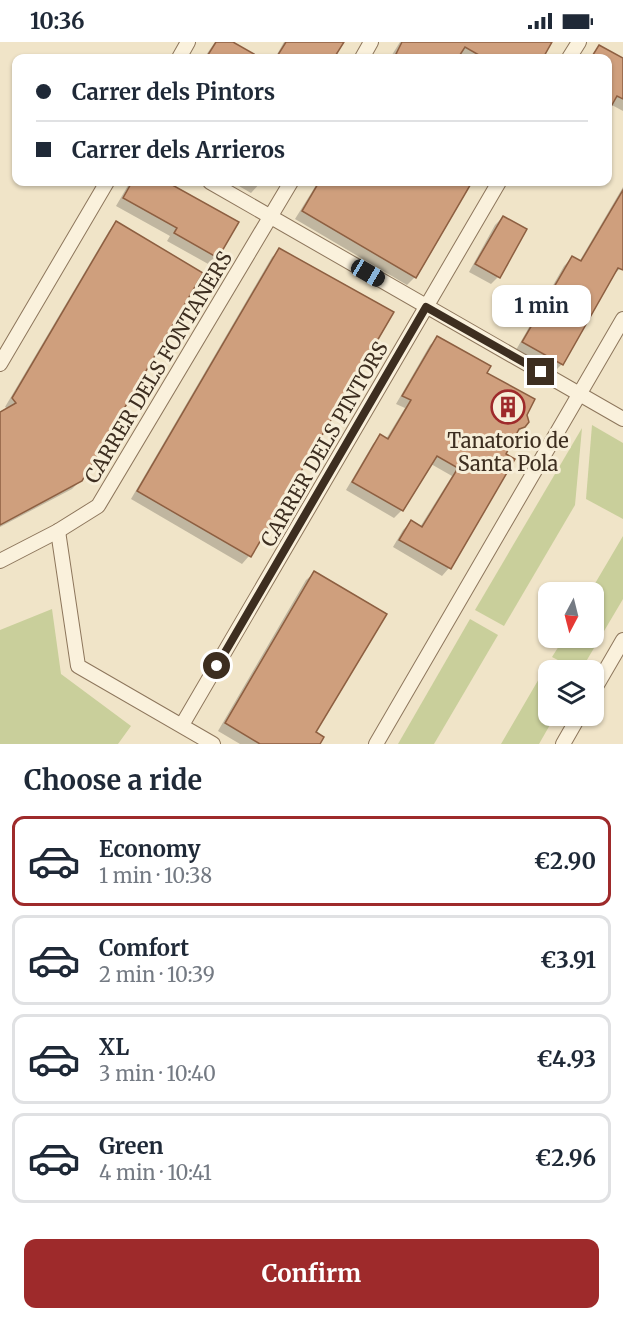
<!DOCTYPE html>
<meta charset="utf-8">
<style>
body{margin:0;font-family:Merriweather,serif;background:#f2f2f3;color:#1f2937;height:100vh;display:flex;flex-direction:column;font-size:22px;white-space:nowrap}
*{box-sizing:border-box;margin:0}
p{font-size:20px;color:#747a83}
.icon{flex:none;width:33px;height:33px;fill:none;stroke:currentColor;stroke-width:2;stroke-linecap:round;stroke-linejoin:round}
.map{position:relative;height:702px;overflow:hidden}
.sheet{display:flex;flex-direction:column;background:#fff;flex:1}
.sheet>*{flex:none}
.hud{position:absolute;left:12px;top:12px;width:600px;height:132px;border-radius:12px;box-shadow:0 2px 4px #0004;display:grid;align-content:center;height:132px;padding:0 24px;background:#fff}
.needle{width:39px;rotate:187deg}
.buttons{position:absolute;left:538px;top:540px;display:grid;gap:12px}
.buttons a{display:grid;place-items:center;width:66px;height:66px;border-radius:12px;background:#fff;box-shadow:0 2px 4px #0004;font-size:30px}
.end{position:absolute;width:27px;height:27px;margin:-14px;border:8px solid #3d2e20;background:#fff;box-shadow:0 0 0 3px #fff}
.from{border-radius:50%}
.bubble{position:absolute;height:42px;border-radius:12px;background:#fff;box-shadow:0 2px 4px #0004;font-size:20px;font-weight:700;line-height:42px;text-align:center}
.car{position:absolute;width:18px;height:36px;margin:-18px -9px;border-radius:8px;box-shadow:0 0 4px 2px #0007;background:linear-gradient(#222 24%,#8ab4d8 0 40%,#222 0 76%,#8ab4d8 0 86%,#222 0)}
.hud b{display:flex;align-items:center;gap:21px;height:57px;font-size:22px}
.hud b+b{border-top:2px solid #e0e1e3}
.hud i{width:15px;height:15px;background:#1f2937}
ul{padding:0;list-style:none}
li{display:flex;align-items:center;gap:18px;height:90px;margin:0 12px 9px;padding:0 12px;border:3px solid #e0e1e3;border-radius:12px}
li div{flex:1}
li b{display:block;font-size:22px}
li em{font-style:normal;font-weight:700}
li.active{border-color:#9e2a2b}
li>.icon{width:54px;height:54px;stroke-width:1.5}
h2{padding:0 24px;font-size:27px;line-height:72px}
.primary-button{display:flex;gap:12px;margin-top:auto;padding:12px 24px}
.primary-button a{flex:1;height:69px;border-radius:12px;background:#9e2a2b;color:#fff;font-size:24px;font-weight:700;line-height:69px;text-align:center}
.status{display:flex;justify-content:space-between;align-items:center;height:42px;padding:0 30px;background:#fff;direction:ltr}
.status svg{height:16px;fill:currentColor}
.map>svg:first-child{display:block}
.green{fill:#c9cf9b}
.shadow{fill:#0003}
.building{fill:#cf9f7d;stroke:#8d5f41;stroke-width:1.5}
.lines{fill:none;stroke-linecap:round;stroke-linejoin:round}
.minor-casing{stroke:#8d765c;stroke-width:16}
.minor{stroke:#faf1dc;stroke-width:14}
.route{stroke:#3d2e20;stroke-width:8}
.labels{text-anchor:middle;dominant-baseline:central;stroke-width:6;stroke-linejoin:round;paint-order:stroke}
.street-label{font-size:20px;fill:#3d2e20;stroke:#f7eed8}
.poi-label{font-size:20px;fill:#3d2e20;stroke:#f7eed8}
</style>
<div class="status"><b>10:36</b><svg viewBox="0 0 49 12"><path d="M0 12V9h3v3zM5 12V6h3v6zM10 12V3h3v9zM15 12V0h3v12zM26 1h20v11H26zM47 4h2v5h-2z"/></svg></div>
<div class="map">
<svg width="623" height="702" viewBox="0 0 623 702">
<rect width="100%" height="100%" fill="#f0e4c8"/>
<!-- green -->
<g class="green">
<path d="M592 383 623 401V477L586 457Z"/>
<path d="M582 386 575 463 504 584 475 568Z"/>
<path d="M623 494V557L581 628H577L552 615 564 596H594V550H590Z"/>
<path d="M52 567 61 632 131 684 118 702H0V588Z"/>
<path d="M470 577 498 593 434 702H398Z"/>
<path d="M547 623 557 628H549V674H555L539 702H501Z"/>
</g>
<!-- shadow -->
<g class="shadow">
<path d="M215 0H230L258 16H204Z"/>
<path d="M284 0H343L333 16H275Z"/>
<path d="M400 0H550L541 16H390Z"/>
<path d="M599 5 623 18V69L610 62 608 67V16H589Z"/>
<path d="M130 140H164L237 181 217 215 210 223 167 199 170 194 116 164Z"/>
<path d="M232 140H261L251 151Z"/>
<path d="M318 140H470L415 235 407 243 295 177Z"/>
<path d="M623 145V223L613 234 562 322 554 330 516 308 564 224 572 216 579 220Z"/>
<path d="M503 175 498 235 491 242 469 230 495 183Z"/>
<path d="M116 181 80 439 72 447 0 485V371L8 367 5 365 109 189Z"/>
<path d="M280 208 392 271 249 514 242 522 131 457 272 215Z"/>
<path d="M438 296 485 331 526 373 524 385 514 393 504 413 513 418 449 526 442 534 393 505 403 488 411 480 420 485 452 434 431 422 402 468 394 476 346 448 373 402 381 394 386 397 405 366 396 362 430 303Z"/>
<path d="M314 531V691L318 702H240L218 689 306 538Z"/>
</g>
<!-- building -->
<g class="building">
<path d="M216 0H233L261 16H206Z"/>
<path d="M286 0H344L334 16H276Z"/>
<path d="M402 0H552L543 16H484L465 5 458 16H404L396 12Z"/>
<path d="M599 3 623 16V57L617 54 608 70V16H591Z"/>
<path d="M132 140H167L239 180 218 216 174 191 177 186 123 156Z"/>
<path d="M319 140H472L416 236 302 169Z"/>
<path d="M623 148V228L618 226 563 323 522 300 572 214 581 219Z"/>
<path d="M503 174 527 187 500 236 475 222Z"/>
<path d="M116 179 203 231 82 439 0 483V370L16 361 12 356Z"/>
<path d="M279 206 394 270 251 515 137 449Z"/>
<path d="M437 294 491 324 487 331 535 357 527 373 529 380 525 385 519 387 506 412 515 417 451 527 399 498 411 478 422 485 458 426 437 414 403 469 352 440 380 392 388 397 411 358 402 354Z"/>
<path d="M314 529 387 572 316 690 324 695 320 702H260L225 681Z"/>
</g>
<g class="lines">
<!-- minor casing -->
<g class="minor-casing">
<g id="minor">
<path d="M179 16 188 0"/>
<path d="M362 16 371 0"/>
<path d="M569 16 579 0"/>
<path d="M210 140 623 377"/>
<path d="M0 322 107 140"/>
<path d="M58 489 78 624 213 702"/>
<path d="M0 519 58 489 98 464 291 140"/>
<path d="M594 648 623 598"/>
<path d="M182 683 499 140"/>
<path d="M376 702 623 277"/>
<path d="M563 702 579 674"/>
</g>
</g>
<!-- minor -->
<use href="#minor" class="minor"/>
</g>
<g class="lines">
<!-- route -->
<path class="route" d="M217 624 426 265 541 330"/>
</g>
<!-- icons -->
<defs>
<g id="building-ring" transform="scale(1.725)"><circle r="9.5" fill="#f7eed8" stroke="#9e2a2b" stroke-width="1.5"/><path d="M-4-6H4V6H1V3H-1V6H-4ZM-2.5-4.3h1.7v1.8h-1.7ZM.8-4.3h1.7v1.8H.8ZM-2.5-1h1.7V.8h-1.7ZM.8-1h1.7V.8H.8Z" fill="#9e2a2b"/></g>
</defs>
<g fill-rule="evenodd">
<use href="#building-ring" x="508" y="365"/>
</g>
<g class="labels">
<!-- street labels -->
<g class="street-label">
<text transform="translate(158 325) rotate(-59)">CARRER DELS FONTANERS</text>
<text transform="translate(324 402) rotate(-60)">CARRER DELS PINTORS</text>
</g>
<!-- poi labels -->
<g class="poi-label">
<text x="508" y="398">Tanatorio de<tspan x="508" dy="23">Santa Pola</tspan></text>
</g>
</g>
</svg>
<div class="buttons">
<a><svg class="needle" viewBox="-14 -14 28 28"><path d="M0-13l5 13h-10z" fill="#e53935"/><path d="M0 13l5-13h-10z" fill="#747a83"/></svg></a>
<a><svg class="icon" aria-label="layers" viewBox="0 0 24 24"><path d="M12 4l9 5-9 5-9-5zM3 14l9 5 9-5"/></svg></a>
</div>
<i class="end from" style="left:217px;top:624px"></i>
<i class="end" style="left:541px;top:330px"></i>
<div class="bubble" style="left:492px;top:243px;width:99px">1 min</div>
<i class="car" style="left:368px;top:231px;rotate:120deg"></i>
<div class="hud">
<b><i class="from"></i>Carrer dels Pintors</b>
<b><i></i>Carrer dels Arrieros</b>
</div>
</div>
<section class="sheet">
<h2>Choose a ride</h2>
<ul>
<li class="active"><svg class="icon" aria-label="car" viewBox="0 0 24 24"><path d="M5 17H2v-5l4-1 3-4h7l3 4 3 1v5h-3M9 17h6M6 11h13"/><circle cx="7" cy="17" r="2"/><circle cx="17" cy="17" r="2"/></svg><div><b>Economy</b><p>1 min · 10:38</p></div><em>€2.90</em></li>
<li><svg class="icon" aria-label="car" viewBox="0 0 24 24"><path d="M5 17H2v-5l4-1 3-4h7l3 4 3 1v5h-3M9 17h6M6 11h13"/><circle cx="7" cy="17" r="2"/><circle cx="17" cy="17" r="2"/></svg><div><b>Comfort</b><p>2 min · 10:39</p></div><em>€3.91</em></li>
<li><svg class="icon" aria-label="car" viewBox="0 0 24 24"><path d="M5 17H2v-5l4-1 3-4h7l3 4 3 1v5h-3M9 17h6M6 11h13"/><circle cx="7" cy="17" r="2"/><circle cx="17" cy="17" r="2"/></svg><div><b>XL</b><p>3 min · 10:40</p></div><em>€4.93</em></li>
<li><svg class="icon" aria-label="car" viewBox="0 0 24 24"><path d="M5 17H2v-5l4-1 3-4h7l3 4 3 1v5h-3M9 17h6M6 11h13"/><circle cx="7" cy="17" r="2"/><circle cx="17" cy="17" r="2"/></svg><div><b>Green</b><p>4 min · 10:41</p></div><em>€2.96</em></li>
</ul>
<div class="primary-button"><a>Confirm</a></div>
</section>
